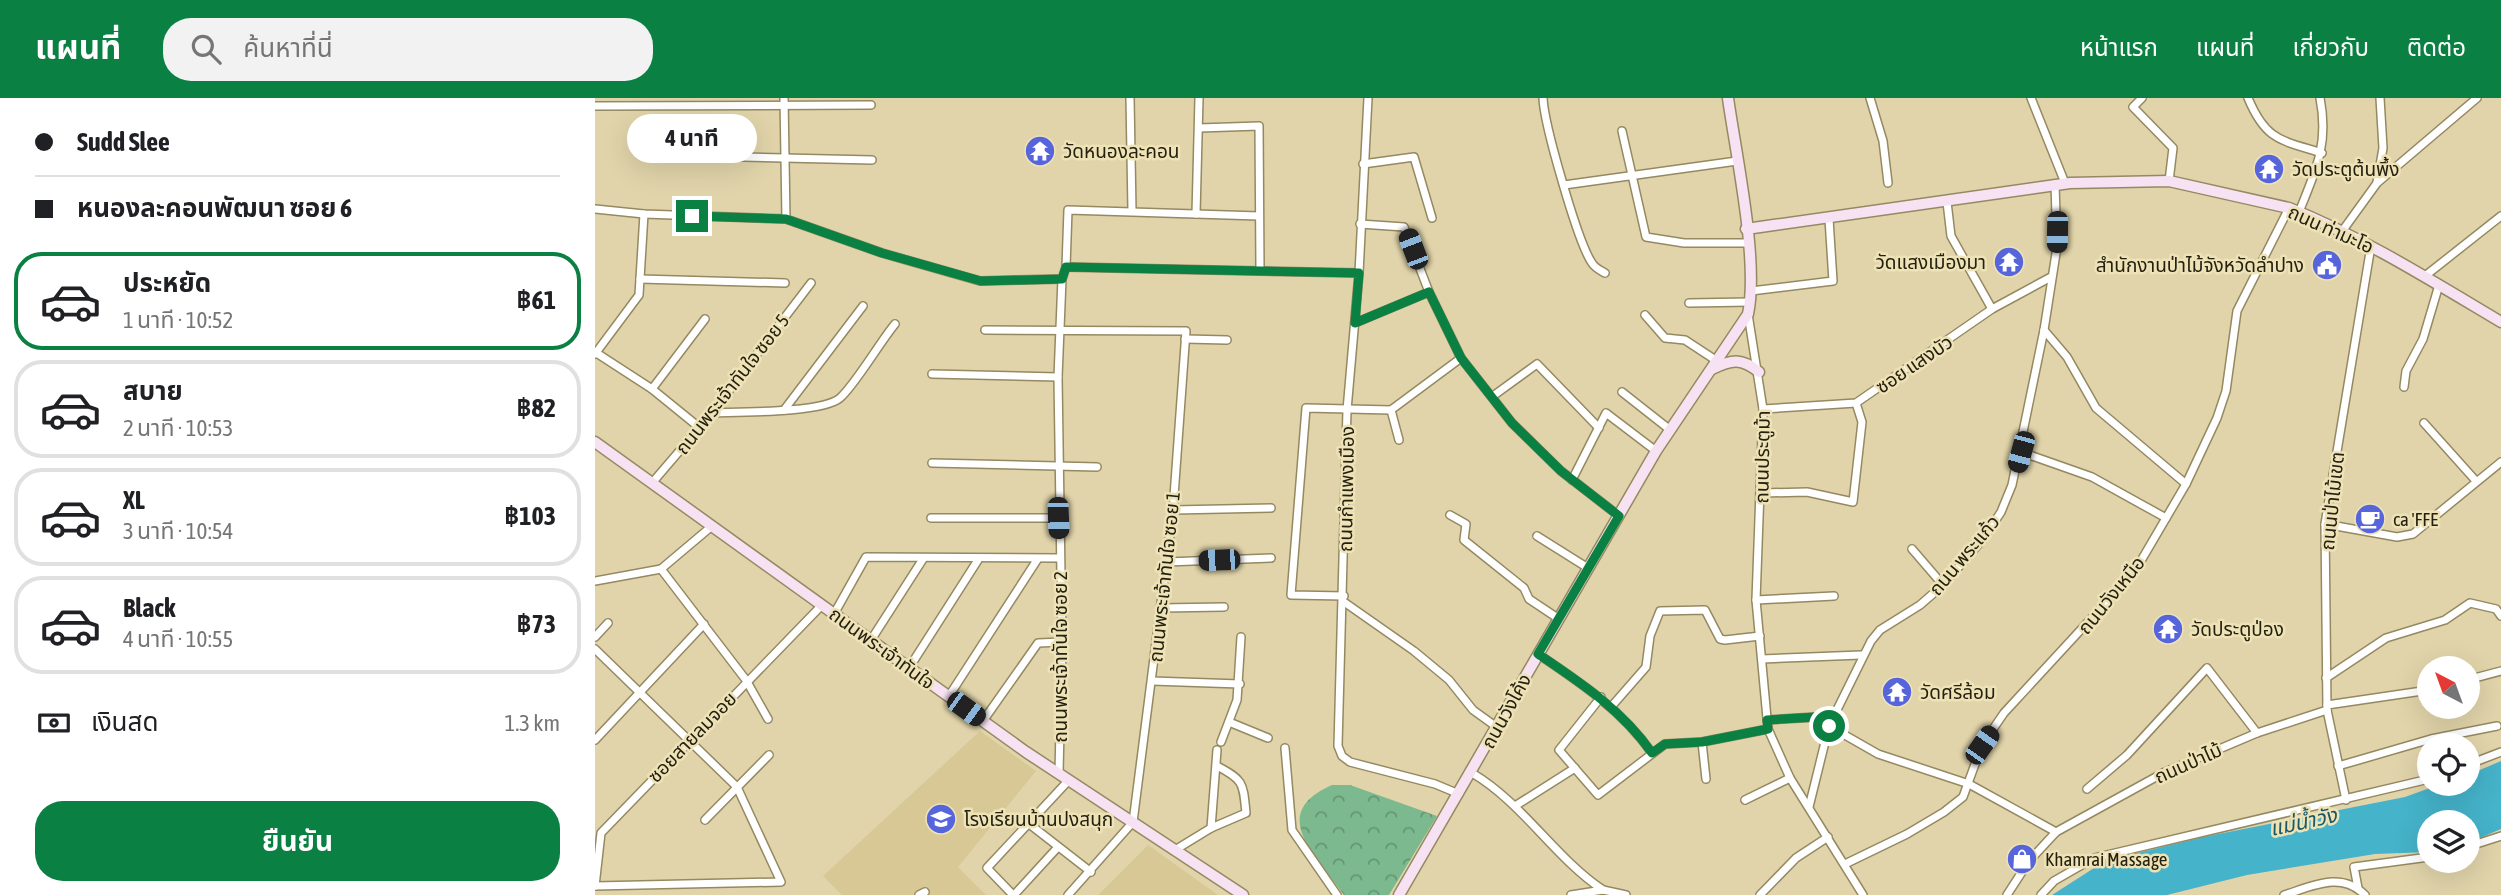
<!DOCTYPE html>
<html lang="th">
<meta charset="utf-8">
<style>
body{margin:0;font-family:"Asap Condensed","Noto Sans Thai",sans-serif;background:#f2f2f2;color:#202124;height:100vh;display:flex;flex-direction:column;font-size:26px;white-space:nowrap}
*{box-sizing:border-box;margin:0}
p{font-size:23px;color:#757577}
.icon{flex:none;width:38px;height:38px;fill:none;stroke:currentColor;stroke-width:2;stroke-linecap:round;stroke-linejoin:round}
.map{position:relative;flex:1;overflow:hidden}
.details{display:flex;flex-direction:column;background:#fff;width:595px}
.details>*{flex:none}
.hud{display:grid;align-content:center;height:154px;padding:0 35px;background:#fff}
.needle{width:46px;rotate:319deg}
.controls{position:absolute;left:1822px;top:558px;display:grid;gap:14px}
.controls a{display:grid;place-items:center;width:63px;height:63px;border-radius:50%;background:#fff;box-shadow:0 7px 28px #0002;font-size:35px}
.end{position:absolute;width:32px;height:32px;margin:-16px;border:9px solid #0b8043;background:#fff;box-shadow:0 0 0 4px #fff}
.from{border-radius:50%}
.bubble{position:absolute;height:49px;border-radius:24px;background:#fff;box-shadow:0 7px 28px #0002;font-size:23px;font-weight:700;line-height:49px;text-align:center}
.car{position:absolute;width:21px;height:42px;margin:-21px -10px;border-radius:9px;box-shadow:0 0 5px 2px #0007;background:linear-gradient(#222 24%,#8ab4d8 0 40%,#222 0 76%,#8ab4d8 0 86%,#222 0)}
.hud b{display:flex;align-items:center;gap:24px;height:66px;font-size:26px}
.hud b+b{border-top:2px solid #e0e0e0}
.hud i{width:18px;height:18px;background:#202124}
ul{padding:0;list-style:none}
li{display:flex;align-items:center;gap:21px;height:98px;margin:0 14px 10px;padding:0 21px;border:4px solid #e0e0e0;border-radius:28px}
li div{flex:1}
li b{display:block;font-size:26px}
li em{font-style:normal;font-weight:700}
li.active{border-color:#0b8043}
li>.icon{width:63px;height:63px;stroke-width:1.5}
.pay{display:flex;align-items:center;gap:18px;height:77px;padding:0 35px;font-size:26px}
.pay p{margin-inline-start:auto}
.primary-button{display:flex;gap:14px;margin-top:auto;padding:14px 35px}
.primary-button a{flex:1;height:80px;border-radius:28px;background:#0b8043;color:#fff;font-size:28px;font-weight:700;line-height:80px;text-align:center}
header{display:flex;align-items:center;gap:42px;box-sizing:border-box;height:98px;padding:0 35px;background:#0b8043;color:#fff}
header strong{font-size:33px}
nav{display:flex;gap:38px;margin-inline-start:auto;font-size:24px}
.search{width:490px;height:63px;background:#f2f2f2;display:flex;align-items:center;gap:18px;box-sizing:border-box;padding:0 24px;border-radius:28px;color:#757577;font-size:26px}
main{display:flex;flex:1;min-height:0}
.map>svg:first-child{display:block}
.built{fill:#d7c896}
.park{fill:url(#park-crowns)}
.water{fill:#45b3ca}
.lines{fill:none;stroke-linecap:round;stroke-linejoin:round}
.street-casing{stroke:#948961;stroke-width:10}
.secondary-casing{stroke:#948961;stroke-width:13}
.street{stroke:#fff;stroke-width:7}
.secondary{stroke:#f6e2f2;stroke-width:10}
.route{stroke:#0b8043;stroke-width:9}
.labels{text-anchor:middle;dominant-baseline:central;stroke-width:5;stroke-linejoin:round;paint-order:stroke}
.poi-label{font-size:19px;fill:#252010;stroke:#eee2b7;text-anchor:start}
.street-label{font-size:19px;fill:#252010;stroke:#eee2b7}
.water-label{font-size:21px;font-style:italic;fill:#1c5965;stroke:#eee2b7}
</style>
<header>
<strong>แผนที่</strong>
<div class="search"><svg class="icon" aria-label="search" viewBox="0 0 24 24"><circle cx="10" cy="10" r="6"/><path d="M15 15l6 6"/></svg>ค้นหาที่นี่</div>
<nav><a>หน้าแรก</a><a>แผนที่</a><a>เกี่ยวกับ</a><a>ติดต่อ</a></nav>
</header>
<main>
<section class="details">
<div class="hud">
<b><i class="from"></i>Sudd Slee</b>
<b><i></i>หนองละคอนพัฒนา ซอย 6</b>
</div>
<ul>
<li class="active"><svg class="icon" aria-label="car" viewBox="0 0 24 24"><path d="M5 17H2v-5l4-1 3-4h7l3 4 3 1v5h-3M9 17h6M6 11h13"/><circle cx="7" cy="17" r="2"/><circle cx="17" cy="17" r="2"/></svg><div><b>ประหยัด</b><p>1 นาที · 10:52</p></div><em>฿61</em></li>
<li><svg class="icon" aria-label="car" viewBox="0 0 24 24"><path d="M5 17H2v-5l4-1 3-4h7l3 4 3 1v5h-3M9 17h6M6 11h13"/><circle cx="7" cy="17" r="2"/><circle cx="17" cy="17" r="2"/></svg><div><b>สบาย</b><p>2 นาที · 10:53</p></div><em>฿82</em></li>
<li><svg class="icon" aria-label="car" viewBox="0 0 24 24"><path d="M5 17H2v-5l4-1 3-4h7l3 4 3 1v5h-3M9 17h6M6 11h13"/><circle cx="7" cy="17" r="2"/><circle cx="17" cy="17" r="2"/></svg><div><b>XL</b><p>3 นาที · 10:54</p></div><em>฿103</em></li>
<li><svg class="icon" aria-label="car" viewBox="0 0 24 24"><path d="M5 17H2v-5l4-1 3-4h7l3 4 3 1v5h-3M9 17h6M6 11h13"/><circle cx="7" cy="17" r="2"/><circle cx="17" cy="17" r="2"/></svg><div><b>Black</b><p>4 นาที · 10:55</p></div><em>฿73</em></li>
</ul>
<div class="pay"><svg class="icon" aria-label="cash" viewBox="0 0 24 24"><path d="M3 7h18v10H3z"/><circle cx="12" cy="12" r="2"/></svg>เงินสด<p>1.3 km</p></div>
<div class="primary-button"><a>ยืนยัน</a></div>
</section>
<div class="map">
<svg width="1906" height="797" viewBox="0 0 1906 797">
<defs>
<pattern id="park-crowns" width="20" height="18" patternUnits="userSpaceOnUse" patternTransform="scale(1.75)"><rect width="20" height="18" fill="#7cb98f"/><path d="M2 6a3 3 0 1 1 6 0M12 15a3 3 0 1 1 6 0" fill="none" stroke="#659673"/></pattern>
</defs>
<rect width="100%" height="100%" fill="#e1d4aa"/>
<!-- built -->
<g class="built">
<path d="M385 633 441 673 363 769 391 797H247L228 778Z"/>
<path d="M553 747 623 797H503Z"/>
</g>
<!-- park -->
<path class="park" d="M737 687H755L842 718 794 797H749C722 758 671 716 737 687Z"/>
<!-- water -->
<path class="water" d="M1906 663V731L1873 745 1872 724H1834V754L1780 756 1652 777 1572 797H1457L1510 763 1608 739 1810 699 1846 686H1872L1873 677Z"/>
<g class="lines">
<!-- street casing -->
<g class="street-casing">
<g id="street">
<path d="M189 0 191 121"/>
<path d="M535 0 537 113"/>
<path d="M773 0 764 175 752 312 743 648 747 658 755 664 840 686 864 696"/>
<path d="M948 0C949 26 983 145 997 165 1000 170 1005 172 1010 175"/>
<path d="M1275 0 1288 43 1293 85"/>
<path d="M1436 0 1470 85"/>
<path d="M1547 0 1538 9 1578 50 1574 83"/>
<path d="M1653 0C1671 43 1686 42 1727 55"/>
<path d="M0 8 276 7"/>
<path d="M604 30 664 28 665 171"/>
<path d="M1027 33 1051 139 1089 145H1152"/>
<path d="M63 57 277 62"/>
<path d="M768 66 819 59 837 120"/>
<path d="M1782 84 1788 50 1785 0"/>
<path d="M969 87 1142 63"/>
<path d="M1352 104 1356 138 1397 211"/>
<path d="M0 111 49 116 191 121 287 155 385 183 467 181"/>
<path d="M1704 114C1721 72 1734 46 1725 0"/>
<path d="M601 116 604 0"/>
<path d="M765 126 809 129 834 194 866 260 917 325 966 373 1024 418"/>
<path d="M1748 132 1782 85 1882 0"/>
<path d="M471 169 764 175"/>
<path d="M1830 178 1906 118"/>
<path d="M45 181 190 185"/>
<path d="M1156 193 1238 183 1234 121"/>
<path d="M1094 205 1155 204"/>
<path d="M1153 216 1168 311 1161 502 1173 631 1195 680 1268 797"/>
<path d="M1050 217 1070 240 1090 242 1122 263"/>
<path d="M760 225 834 194"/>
<path d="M390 232 591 233 578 412 538 724 473 797"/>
<path d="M1449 232 1472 259 1501 310 1591 386"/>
<path d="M590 241 632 242"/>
<path d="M0 254 57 291 105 330"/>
<path d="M0 256 44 197 49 116"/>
<path d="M337 276 463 279"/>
<path d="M1809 289 1811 273 1828 241 1844 187"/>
<path d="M57 291 110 221"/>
<path d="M1027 294 1074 331"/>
<path d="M898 298 942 266 1004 330"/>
<path d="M1168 311 1261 305 1397 211 1456 179"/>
<path d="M189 312 268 208"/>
<path d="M796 312 804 342"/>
<path d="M117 315C143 314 228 315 245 300 260 287 285 244 300 226"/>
<path d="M1829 325 1881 383"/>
<path d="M1426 354 1497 379 1571 420"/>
<path d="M337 365 502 369"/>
<path d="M977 382 1011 315 1061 353"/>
<path d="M57 385 117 315 216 185"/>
<path d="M1167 395 1212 394 1258 404 1267 324 1261 305"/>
<path d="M578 412 676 410"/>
<path d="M855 417 871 426 869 442 929 490 934 501 964 521"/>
<path d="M336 420H463"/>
<path d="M1730 426 1802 439 1818 436 1906 364"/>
<path d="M942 438 993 470"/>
<path d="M1317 451 1348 487"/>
<path d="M572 464 676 460"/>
<path d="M66 471 151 582 173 621"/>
<path d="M0 483 66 471 117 428"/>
<path d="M749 498 696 497 711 310 796 312 866 260"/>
<path d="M1161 502 1239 498"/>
<path d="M749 504 819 553 854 582 878 612 903 630"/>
<path d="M566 510 629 509"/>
<path d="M239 516 271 459 465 460"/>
<path d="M0 539 13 525"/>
<path d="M276 542 328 461"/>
<path d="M0 551 142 689 186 784 0 788"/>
<path d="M943 556C986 585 1027 612 1057 655"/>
<path d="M1167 561 1266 557"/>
<path d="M314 570 383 462"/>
<path d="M1731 580 1791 540 1850 522 1875 505 1901 511 1906 518"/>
<path d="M1872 582 1906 573"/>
<path d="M557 583 645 586"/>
<path d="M354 598 442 462"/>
<path d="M1006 599 964 652 1003 697 1070 646 1107 644 1173 631"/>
<path d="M1732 607 1834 592"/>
<path d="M1016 609 1051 569 1055 538 1065 513 1110 512 1125 541 1130 542 1165 538"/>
<path d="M1172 622 1238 618"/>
<path d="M388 623 443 545 467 544"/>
<path d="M634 624 673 640"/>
<path d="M1234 628 1283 656 1374 686 1461 734"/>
<path d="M0 642 109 526"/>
<path d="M626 644 642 602 646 539"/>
<path d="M1107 644 1111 681"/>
<path d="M690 650 697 732 742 797"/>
<path d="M1872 667 1906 654"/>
<path d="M1743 668 1836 641 1902 628"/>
<path d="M464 675 467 544 463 279 467 181 471 169 473 112 664 118"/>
<path d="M877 675C928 705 959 759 1008 792"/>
<path d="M1492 691 1532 657 1612 570 1662 635"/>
<path d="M1150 702 1195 680"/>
<path d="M1751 702 1732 612 1730 426 1776 148"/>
<path d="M920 708 980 670"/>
<path d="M1214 709 1234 628 1276 543 1285 532 1325 507 1348 487 1388 441 1406 414 1417 387 1449 232 1462 149 1460 86"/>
<path d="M110 722 174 657"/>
<path d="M433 725 496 774"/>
<path d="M616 730 622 652"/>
<path d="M1872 749 1906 738"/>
<path d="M580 752 616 730 651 715C648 685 649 682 622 668"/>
<path d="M1250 766 1312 736 1349 714 1368 699 1387 647 1409 615 1540 473 1591 386 1622 320 1631 293 1642 213 1694 110"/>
<path d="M0 788 6 735 227 507"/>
<path d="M1763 790 1759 769 1834 759"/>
<path d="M324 797 330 794"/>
<path d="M418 797 392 770 474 682"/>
<path d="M419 797 463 749"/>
<path d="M976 797 1008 792 1031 797"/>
<path d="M1165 797 1201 760 1233 739"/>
<path d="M1412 797 1434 763 1461 734 1570 674 1662 635 1732 612"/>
<path d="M1446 797 1459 783 1499 760 1834 681"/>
<path d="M1689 797C1718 788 1746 773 1770 797"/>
</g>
</g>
<!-- secondary casing -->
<g class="secondary-casing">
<g id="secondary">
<path d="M1151 131 1475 85 1574 83 1694 110C1769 140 1837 183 1906 224"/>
<path d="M1117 271C1137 261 1147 260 1164 274"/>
<path d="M0 344 431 654 648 797"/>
<path d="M804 797 1061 353 1153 216C1164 163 1141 57 1133 0"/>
</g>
</g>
<!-- street -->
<use href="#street" class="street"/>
<!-- secondary -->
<use href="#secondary" class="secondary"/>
</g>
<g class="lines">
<!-- route -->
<path class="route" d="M97 118 191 121 287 155 386 183 467 181 471 169 764 175 760 225 834 194 866 260 917 325 966 373 1024 418 943 556C986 585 1027 612 1057 655L1070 646 1107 644 1173 631 1172 622 1238 618 1234 628"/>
</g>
<!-- icons -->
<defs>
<g id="temple-disc" transform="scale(1.575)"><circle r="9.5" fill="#5665dc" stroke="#eee2b7"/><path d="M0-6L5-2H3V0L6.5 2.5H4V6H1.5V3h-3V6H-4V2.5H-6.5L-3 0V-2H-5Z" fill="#fff"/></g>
<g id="civic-disc" transform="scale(1.575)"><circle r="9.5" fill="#5665dc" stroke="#eee2b7"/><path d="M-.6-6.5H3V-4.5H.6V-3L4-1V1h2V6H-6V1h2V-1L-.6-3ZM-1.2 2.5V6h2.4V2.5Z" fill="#fff"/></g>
<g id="cafe-disc" transform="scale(1.575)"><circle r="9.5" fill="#5665dc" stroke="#eee2b7"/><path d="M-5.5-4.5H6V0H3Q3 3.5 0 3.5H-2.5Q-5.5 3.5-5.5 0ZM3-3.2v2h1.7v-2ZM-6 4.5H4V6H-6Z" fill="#fff"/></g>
<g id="school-disc" transform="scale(1.575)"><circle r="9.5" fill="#5665dc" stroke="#eee2b7"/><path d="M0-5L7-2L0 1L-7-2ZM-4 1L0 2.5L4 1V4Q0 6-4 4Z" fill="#fff"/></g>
<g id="shop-disc" transform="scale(1.575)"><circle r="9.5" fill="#5665dc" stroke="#eee2b7"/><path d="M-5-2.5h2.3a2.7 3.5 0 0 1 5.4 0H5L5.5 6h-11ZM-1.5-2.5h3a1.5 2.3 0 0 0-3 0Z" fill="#fff"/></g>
</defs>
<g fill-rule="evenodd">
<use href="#temple-disc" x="445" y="53"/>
<use href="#temple-disc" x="1674" y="71"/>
<use href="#temple-disc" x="1414" y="164"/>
<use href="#civic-disc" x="1732" y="167"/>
<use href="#cafe-disc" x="1775" y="421"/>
<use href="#temple-disc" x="1573" y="531"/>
<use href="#temple-disc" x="1302" y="594"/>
<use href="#school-disc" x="346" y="721"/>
<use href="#shop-disc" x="1427" y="761"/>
</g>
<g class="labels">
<!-- poi labels -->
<g class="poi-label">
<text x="468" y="53">วัดหนองละคอน</text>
<text x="1697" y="71">วัดประตูต้นพึ้ง</text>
<text x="1391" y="164" text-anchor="end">วัดแสงเมืองมา</text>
<text x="1709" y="167" text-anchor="end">สำนักงานป่าไม้จังหวัดลำปาง</text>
<text x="1798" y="421">ca 'FFE</text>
<text x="1596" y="531">วัดประตูป่อง</text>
<text x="1325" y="594">วัดศรีล้อม</text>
<text x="369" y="721">โรงเรียนบ้านปงสนุก</text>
<text x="1450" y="761">Khamrai Massage</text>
</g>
<!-- street labels -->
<g class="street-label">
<text transform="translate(1736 131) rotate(24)">ถนน ท่ามะโอ</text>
<text transform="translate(1319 266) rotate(-34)">ซอย แสงบัว</text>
<text transform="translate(137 286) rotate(-52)">ถนนพระเจ้าทันใจ ซอย 5</text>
<text transform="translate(1167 359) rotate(-89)">ถนนประตูม้า</text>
<text transform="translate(751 391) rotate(-89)">ถนนกำแพงเมือง</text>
<text transform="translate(1737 403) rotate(-84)">ถนนป่าไม้เขต</text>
<text transform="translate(1369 457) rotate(-50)">ถนน พระแก้ว</text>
<text transform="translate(569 479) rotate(-84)">ถนนพระเจ้าทันใจ ซอย 1</text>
<text transform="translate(1516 497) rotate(-51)">ถนนวังเหนือ</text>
<text transform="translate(287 550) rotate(36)">ถนนพระเจ้าทันใจ</text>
<text transform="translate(465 559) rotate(-90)">ถนนพระเจ้าทันใจ ซอย 2</text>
<text transform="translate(911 613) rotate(-61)">ถนนวังโค้ง</text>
<text transform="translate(97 639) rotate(-46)">ซอยสายลมจอย</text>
<text transform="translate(1593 665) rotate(-24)">ถนนป่าไม้</text>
</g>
<!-- water labels -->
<g class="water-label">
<text transform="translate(1708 723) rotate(-12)">แม่น้ำวัง</text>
</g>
</g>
</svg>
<div class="controls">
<a><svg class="needle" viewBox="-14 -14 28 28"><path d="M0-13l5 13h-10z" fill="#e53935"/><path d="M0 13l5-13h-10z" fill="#757577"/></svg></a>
<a><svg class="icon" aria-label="locate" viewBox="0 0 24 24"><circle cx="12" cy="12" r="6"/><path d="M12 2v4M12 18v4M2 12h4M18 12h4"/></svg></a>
<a><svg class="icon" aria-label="layers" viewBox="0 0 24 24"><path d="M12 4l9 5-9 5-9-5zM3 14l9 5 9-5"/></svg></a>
</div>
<i class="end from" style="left:1234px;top:628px"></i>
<i class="end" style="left:97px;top:118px"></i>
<div class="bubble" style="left:32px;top:16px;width:130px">4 นาที</div>
<i class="car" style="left:1462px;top:134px;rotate:181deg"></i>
<i class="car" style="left:818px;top:151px;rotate:339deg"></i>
<i class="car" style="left:1426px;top:354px;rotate:195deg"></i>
<i class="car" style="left:463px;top:420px;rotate:178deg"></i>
<i class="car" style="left:624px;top:462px;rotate:268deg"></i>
<i class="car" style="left:371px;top:611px;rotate:126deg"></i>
<i class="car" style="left:1387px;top:647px;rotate:35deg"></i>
</div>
</main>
